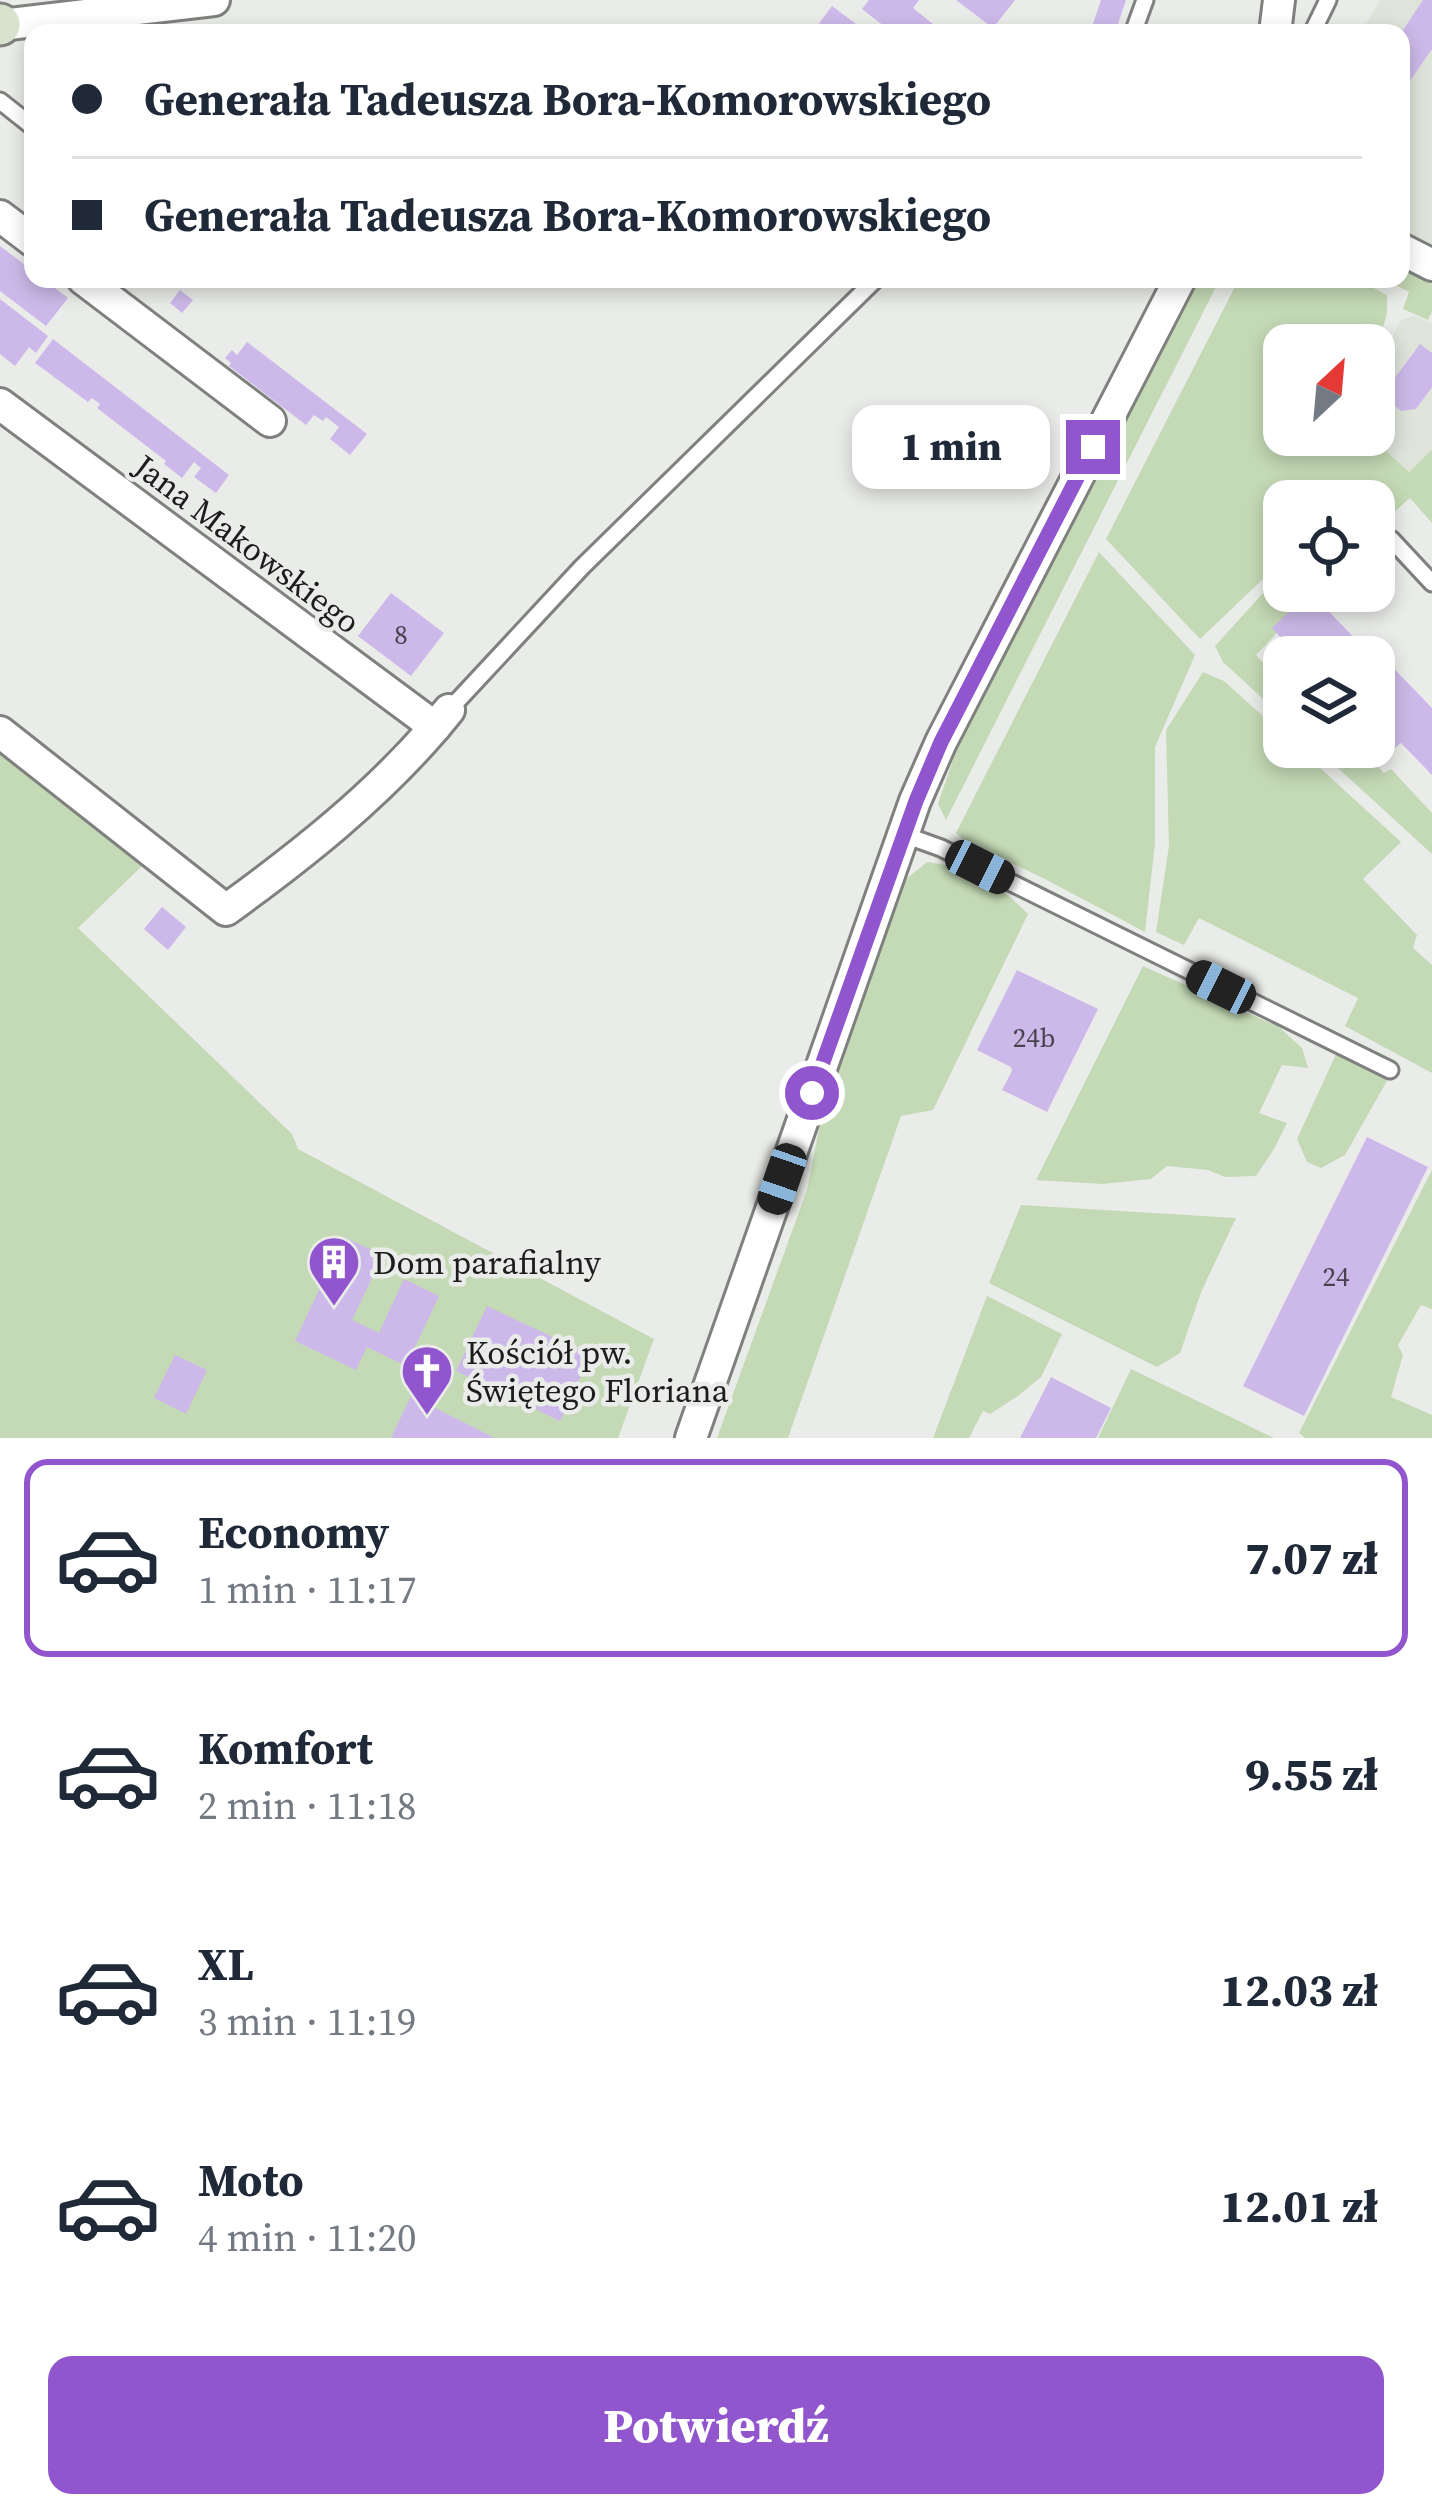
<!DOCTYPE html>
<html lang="pl">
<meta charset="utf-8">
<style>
body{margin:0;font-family:"Source Serif 4",serif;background:#f2f2f3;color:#1f2937;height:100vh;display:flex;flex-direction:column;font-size:45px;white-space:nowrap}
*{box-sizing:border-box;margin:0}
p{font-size:39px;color:#747a83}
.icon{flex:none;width:66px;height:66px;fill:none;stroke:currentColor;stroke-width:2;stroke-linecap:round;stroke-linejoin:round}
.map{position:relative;height:1438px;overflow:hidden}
.drawer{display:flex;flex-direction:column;background:#fff;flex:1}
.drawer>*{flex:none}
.banner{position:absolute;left:24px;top:24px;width:1386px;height:264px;border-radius:24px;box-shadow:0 6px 18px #0003;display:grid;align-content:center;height:264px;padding:0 48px;background:#fff}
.needle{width:78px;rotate:26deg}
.tools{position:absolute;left:1263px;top:324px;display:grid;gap:24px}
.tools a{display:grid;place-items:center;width:132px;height:132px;border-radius:24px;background:#fff;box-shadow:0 6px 18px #0003;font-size:60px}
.end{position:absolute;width:54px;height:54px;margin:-27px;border:15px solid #9156ce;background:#fff;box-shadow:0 0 0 6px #fff}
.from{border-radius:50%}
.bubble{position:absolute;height:84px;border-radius:24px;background:#fff;box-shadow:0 6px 18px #0003;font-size:39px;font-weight:800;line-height:84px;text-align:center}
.car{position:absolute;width:36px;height:72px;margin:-36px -18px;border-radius:15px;box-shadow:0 0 9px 3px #0007;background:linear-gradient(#222 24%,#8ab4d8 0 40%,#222 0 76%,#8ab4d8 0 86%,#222 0)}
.banner b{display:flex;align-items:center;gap:42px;height:114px;font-size:45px}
.banner b+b{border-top:3px solid #e0e1e3}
.banner i{width:30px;height:30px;background:#1f2937}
ul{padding:21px 0 0;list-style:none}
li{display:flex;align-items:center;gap:36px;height:198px;margin:0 24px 18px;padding:0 24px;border:6px solid transparent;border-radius:24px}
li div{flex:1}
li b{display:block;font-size:45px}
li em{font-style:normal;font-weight:800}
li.active{border-color:#9156ce}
li>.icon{width:108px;height:108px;stroke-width:1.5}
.button{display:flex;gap:24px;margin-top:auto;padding:24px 48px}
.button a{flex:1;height:138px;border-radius:24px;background:#9156ce;color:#fff;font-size:48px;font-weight:800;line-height:138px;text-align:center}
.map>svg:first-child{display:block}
.built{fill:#dee4da}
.green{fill:#c4d9b5}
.building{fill:#cdb9e9}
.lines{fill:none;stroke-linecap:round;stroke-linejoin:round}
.lane-casing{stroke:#7f817e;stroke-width:21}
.street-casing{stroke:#7f817e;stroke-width:36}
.secondary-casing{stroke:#7f817e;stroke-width:45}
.lane{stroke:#fff;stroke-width:15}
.street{stroke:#fff;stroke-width:30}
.secondary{stroke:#d7e3ce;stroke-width:39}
.route{stroke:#9156ce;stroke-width:15}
.labels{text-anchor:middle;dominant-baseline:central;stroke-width:9;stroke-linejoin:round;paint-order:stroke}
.number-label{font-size:27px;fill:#48434e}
.street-label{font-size:33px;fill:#1b1c1b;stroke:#eaece9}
.poi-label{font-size:33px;fill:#1b1c1b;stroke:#eaece9;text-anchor:start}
</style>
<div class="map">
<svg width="1432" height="1438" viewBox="0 0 1432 1438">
<rect width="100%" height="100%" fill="#eaece9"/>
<!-- built -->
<g class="built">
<path d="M1380 0H1432V249L1401 231V33H1361Z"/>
<path d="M1414 315 1432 324V449L1409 472 1369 435H1374V375L1400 321Z"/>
</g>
<!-- green -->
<g class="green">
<path d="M1401 268 1432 284V311L1428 320 1403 309 1409 292 1384 279H1401Z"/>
<path d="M1200 279H1220L946 820 938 804 956 751Z"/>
<path d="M1239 279H1357L1387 295V314L1374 355V345H1284V435H1369L1409 472 1432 449V523L1410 498 1374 530V501H1284V559L1200 639 1106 539Z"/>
<path d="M1099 552 1195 655 1155 747V843L1145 932 1041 877 966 842 956 833Z"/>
<path d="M1284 570V591H1316L1256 655 1284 685V718L1223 662 1215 646Z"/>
<path d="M1203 672 1224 681 1284 735V747H1297L1401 842 1363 879 1417 935 1413 948 1432 965V1073L1345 1026 1358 998 1199 918 1184 945 1156 932 1169 846 1166 730Z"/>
<path d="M1315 747H1359L1384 773 1391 769 1432 813V854Z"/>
<path d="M0 750 144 864 78 928 292 1134 298 1149 654 1339 618 1438H0Z"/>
<path d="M927 862C969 867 999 884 1028 914L933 1110 901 1116 788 1438H717L807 1190 822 1114 905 880Z"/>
<path d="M1143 966 1279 1027 1302 1048 1308 1068 1282 1065 1259 1113 1287 1123 1274 1149 1256 1176 1225 1177 1208 1170 1167 1166 1151 1179 1103 1184 1036 1180Z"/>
<path d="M1337 1052 1388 1079 1345 1155 1321 1168 1307 1162 1297 1139Z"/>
<path d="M1432 1170V1309L1421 1305 1398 1345 1403 1355 1391 1397 1432 1415V1438H1305L1299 1433Z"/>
<path d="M1021 1205 1236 1218 1202 1290 1180 1353 1157 1367 989 1283Z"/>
<path d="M987 1296 1062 1334 1041 1377 1018 1396 990 1414 983 1411 969 1438H933Z"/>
<path d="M1131 1369 1274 1438H1098Z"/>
</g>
<!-- building -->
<g class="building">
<path d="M869 0H919L913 8 939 29 941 26 950 33H893L862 9Z"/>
<path d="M956 0H1015L993 28Z"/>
<path d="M1101 0H1126L1115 33H1086L1089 26 1092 27Z"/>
<path d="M1423 0H1432V49L1401 94V33Z"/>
<path d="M832 6 868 33H812Z"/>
<path d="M0 246 33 271V279H43L68 298 46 326 0 291Z"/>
<path d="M180 290 193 300 182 313 170 303Z"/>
<path d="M0 299 48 336 36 353 29 347 15 366 0 354Z"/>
<path d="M53 339 229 475 216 493 194 477 201 468 194 462 182 478 164 464 166 461 97 408 100 404 92 398 88 402 35 363Z"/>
<path d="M247 342 367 434 350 455 330 439 339 427 326 417 323 421 314 415 306 425 229 366 231 363 225 358 232 350 237 355Z"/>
<path d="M1420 344 1432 353V387L1416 409 1401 411 1389 401 1388 387Z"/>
<path d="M1310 592 1365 649 1370 644 1432 708V775L1401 743 1395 748 1374 725V657H1299L1272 628Z"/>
<path d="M391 593 444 633 411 676 358 636Z"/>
<path d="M162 907 186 927 168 950 144 929Z"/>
<path d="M1017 970 1098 1009 1047 1112 1002 1090 1012 1071 1011 1067 977 1050Z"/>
<path d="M1367 1137 1428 1167 1304 1416 1243 1386Z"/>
<path d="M344 1237 383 1255 352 1320 379 1333 404 1279 439 1296 406 1366 367 1347 356 1370 295 1341Z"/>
<path d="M487 1306 591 1355 560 1421 456 1371Z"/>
<path d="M175 1355 207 1370 186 1414 154 1398Z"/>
<path d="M1051 1377 1111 1408 1096 1438H1020Z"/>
<path d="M411 1396 495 1438H391Z"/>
</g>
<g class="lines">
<!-- lane casing -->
<g class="lane-casing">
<g id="lane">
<path d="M1133 33 1145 0"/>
<path d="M1312 33 1328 0"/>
<path d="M0 101 33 127"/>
<path d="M1391 539 1432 583"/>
<path d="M449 710 582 567 876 279"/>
<path d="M902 834 941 848 1390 1070"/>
</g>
</g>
<!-- street casing -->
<g class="street-casing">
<g id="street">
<path d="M0 25 214 0"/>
<path d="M1275 33 1279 0"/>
<path d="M0 216 33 241"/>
<path d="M1401 249 1432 265"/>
<path d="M83 279 270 421"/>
<path d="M0 404 435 727 449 710"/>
<path d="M0 732 226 910C302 855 374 798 435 727"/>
<path d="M691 1438 915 801 941 742 1180 279"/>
</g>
</g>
<!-- secondary casing -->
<g class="secondary-casing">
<path id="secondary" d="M0 24V25"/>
</g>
<!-- lane -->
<use href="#lane" class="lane"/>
<!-- street -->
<use href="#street" class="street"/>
<!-- secondary -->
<use href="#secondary" class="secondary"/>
</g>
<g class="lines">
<!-- route -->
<path class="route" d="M812 1093 916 801 941 742 1093 447"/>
</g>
<!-- icons -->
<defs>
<g id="building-pin" transform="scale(2.7)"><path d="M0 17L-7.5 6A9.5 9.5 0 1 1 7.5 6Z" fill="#9156ce" stroke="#eaece9"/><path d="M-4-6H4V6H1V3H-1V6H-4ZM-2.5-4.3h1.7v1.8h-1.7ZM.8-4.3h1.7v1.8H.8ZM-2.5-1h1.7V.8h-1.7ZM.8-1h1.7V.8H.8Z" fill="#fff"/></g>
<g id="church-pin" transform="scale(2.7)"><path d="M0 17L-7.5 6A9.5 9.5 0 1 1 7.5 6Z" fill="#9156ce" stroke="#eaece9"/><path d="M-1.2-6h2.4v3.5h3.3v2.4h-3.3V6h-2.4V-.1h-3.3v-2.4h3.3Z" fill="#fff"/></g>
</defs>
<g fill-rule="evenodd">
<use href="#building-pin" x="334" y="1262"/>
<use href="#church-pin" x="427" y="1371"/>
</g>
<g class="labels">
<!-- number labels -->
<g class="number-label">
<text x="401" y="634">8</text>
<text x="1034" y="1037">24b</text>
<text x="1336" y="1276">24</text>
</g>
<!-- street labels -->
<g class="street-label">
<text transform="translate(247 544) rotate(37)">Jana Makowskiego</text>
</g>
<!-- poi labels -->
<g class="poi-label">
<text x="373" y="1262">Dom parafialny</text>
<text x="466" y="1352">Kościół pw.<tspan x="466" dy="38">Świętego Floriana</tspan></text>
</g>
</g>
</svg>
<div class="tools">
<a><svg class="needle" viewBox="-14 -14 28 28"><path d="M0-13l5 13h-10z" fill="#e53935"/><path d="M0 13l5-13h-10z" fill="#747a83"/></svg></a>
<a><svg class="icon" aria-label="locate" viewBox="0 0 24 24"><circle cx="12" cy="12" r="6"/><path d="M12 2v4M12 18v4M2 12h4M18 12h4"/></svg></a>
<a><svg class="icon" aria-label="layers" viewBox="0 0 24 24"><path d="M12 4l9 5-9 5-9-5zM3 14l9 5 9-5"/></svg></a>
</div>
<i class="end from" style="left:812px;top:1093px"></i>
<i class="end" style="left:1093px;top:447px"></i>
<div class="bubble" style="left:852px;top:405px;width:198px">1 min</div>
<i class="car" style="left:980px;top:867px;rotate:117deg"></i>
<i class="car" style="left:1221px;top:987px;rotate:296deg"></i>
<i class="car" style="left:782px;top:1179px;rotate:199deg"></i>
<div class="banner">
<b><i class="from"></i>Generała Tadeusza Bora-Komorowskiego</b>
<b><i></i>Generała Tadeusza Bora-Komorowskiego</b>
</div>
</div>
<section class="drawer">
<ul>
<li class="active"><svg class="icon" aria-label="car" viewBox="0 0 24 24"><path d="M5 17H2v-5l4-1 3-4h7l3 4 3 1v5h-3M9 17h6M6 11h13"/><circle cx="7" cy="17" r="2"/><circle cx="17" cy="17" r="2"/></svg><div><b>Economy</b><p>1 min · 11:17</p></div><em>7.07 zł</em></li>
<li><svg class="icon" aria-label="car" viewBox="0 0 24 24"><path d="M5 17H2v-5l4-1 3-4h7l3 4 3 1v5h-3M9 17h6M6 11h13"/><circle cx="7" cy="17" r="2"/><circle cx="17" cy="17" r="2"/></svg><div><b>Komfort</b><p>2 min · 11:18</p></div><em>9.55 zł</em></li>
<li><svg class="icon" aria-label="car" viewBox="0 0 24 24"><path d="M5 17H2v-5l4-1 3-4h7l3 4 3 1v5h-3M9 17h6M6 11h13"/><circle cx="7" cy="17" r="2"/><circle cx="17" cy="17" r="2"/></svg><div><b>XL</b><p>3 min · 11:19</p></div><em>12.03 zł</em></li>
<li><svg class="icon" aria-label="car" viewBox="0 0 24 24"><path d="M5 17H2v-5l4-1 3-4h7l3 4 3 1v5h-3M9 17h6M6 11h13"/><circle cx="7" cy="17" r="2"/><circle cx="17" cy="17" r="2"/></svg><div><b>Moto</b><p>4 min · 11:20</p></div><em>12.01 zł</em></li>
</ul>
<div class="button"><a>Potwierdź</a></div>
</section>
